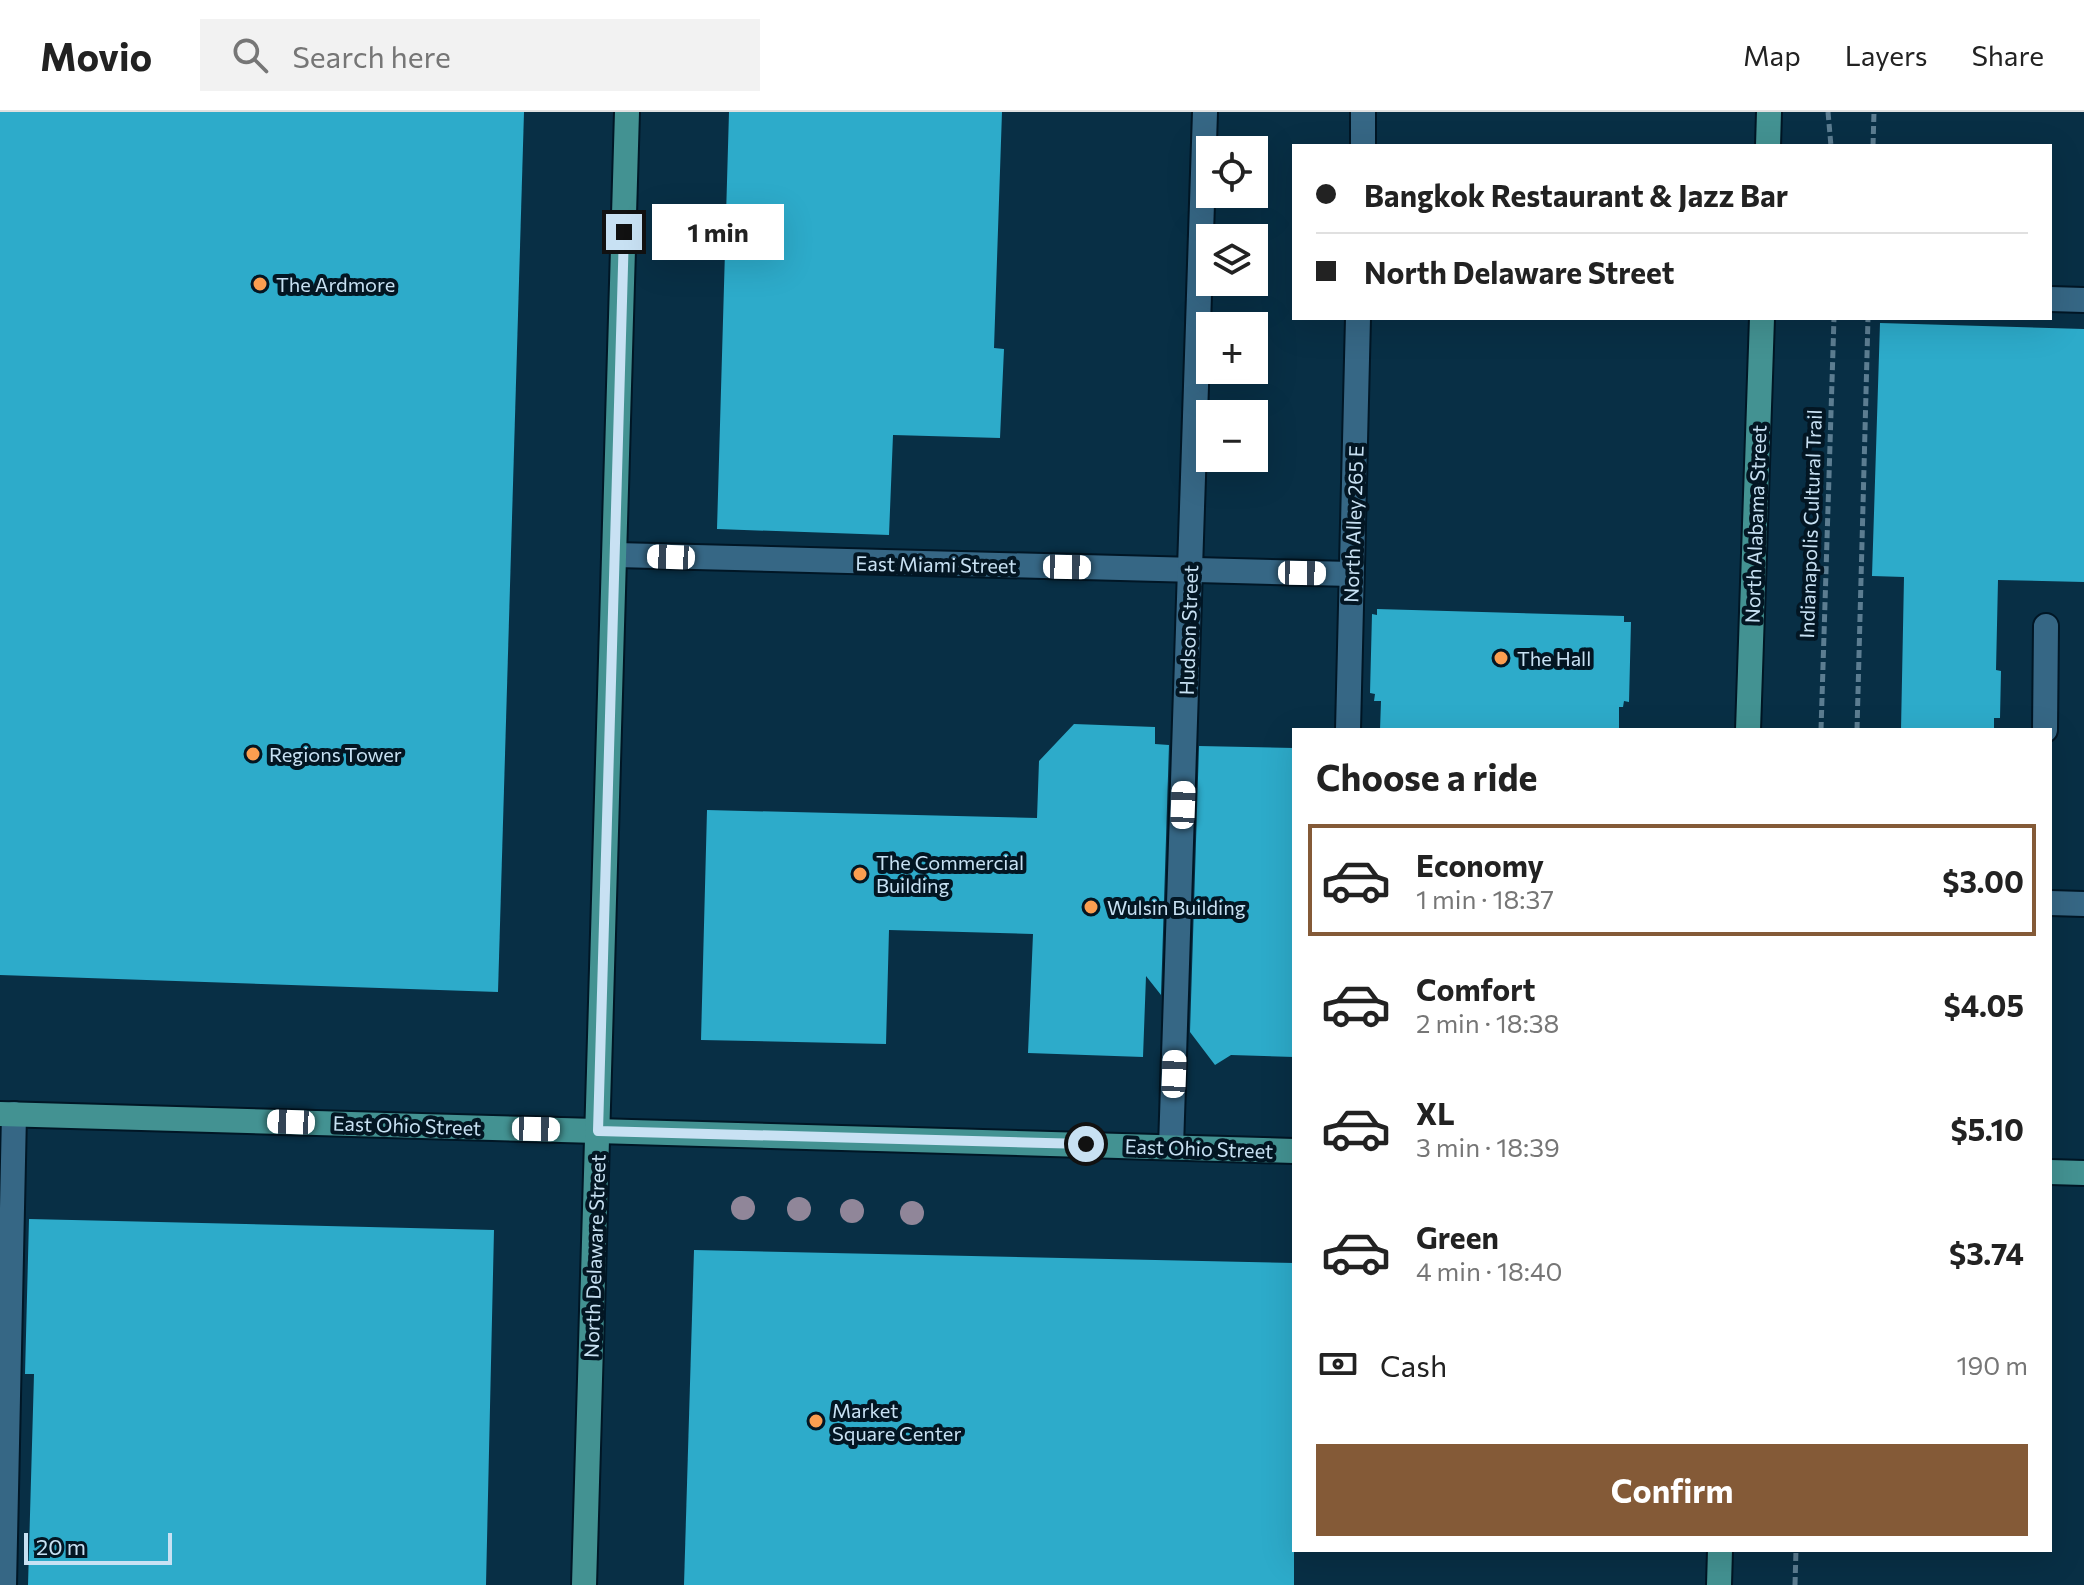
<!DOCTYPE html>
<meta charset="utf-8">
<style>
body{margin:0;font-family:Commissioner,sans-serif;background:#f2f2f2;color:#222;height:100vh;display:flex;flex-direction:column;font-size:30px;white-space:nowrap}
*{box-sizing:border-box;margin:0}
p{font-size:26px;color:#767676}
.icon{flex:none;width:44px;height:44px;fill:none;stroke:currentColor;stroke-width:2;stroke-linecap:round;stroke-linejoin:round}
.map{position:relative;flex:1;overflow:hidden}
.details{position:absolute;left:1292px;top:616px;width:760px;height:824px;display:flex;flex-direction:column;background:#fff;border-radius:0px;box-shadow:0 8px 32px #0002}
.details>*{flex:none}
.guide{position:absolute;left:1292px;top:32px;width:760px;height:176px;border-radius:0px;box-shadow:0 8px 32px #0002;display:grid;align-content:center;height:176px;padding:0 24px;background:#fff}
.buttons{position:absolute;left:1196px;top:24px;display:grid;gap:16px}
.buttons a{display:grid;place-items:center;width:72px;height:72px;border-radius:0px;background:#fff;box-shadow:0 8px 32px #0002;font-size:40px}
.scale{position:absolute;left:24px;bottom:20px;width:148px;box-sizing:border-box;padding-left:8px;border:4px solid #c8e1f3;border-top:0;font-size:22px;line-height:28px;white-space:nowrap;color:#c8e1f3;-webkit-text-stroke:6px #031623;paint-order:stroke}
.end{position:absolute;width:36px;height:36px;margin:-18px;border:10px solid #c8e1f3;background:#111;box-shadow:0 0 0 4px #111}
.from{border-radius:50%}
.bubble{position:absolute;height:56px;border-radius:0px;background:#fff;box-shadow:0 8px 32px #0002;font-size:26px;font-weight:700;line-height:56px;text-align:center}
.car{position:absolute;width:24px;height:48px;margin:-24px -12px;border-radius:10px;box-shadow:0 0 6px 2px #0007;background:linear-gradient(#fff 24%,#345 0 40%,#fff 0 76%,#345 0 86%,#fff 0)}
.guide b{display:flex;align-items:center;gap:28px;height:76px;font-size:30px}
.guide b+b{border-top:2px solid #e0e0e0}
.guide i{width:20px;height:20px;background:#222}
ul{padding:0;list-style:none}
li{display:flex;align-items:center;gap:24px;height:112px;margin:0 16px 12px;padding:0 8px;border:4px solid transparent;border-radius:0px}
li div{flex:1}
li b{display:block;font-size:30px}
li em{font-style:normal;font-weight:700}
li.selected{border-color:#845a37}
li>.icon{width:72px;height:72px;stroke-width:1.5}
h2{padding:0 24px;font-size:36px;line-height:96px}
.pay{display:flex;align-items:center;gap:20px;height:88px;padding:0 24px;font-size:30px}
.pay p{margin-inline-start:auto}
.primary-button{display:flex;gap:16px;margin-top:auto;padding:16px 24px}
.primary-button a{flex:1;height:92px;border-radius:0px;background:#845a37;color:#fff;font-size:32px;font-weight:700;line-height:92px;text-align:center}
header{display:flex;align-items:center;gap:48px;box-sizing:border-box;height:112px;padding:0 40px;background:#fff;border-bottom:2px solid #e0e0e0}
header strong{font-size:38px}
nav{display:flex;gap:44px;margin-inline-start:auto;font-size:28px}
.search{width:560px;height:72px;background:#f2f2f2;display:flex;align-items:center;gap:20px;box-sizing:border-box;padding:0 28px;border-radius:0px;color:#767676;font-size:30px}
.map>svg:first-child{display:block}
.building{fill:#2dabca}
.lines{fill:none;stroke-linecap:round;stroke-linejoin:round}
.minor-casing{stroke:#001625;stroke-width:28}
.major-casing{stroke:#001625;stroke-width:28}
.path{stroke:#5c7d91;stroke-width:5;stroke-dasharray:8 4;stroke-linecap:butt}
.minor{stroke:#366785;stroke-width:24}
.major{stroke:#439292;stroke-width:24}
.tree{fill:#908699}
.route{stroke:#c8e1f3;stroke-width:10}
.poi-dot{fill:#fb9e50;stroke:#031623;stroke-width:3}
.labels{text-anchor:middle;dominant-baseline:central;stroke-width:8;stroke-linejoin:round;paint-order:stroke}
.poi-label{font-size:20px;fill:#c8e1f3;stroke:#031623;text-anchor:start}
.street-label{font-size:20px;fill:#c8e1f3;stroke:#031623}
</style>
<header>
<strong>Movio</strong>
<div class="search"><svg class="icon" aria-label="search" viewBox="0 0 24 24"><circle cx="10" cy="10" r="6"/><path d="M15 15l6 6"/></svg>Search here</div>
<nav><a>Map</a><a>Layers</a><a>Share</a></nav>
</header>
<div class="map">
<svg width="2084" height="1473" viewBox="0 0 2084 1473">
<rect width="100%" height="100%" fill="#082f45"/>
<!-- building -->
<g class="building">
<path d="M0 0H524L498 880 0 863Z"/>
<path d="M729 0H1002L994 236 1004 237 1000 326 893 323 889 423 717 417Z"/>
<path d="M1880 211 2084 217V470L1998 468 1996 558 2001 559 2000 606H1994V618H1901L1904 465 1872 464Z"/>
<path d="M1377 497 1624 504V510H1631L1629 590 1624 589 1623 595H1619V618H1380L1381 589H1374L1375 582 1370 581 1372 502 1377 503Z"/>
<path d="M1074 612 1155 615V632L1169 633 1161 883 1146 864 1143 945 1028 941 1033 822 889 818 886 932 701 928 707 698 1037 706 1039 649Z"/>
<path d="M1199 634 1294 636V945L1231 943 1215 953 1190 920Z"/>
<path d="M29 1107 494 1118 486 1473H28L34 1262H25Z"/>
<path d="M694 1138 1294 1151V1473H684Z"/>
</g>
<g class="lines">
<!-- minor casing -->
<g class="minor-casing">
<g id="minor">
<path d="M1363 34V0"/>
<path d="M2050 187 2084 188"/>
<path d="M616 443 1351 462"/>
<path d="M1348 618 1358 206"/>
<path d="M2045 618 2046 514"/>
<path d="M2050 791 2084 792"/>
<path d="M1171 1035 1205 0"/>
<path d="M4 1473 14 1002"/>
</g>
</g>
<!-- major casing -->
<g class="major-casing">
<g id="major">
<path d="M1768 34 1769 0"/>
<path d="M1748 618 1762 206"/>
<path d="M0 1002 1294 1039"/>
<path d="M2050 1060 2084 1061"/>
<path d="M584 1473 627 0"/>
<path d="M1719 1473 1720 1438"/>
</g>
</g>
<!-- path -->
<g class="path">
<path d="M1828 0 1831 34"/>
<path d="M1873 34 1874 0"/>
<path d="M1821 618 1834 206"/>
<path d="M1857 618 1868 206"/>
<path d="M1795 1473 1796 1438"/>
</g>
<!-- minor -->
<use href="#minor" class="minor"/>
<!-- major -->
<use href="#major" class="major"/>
</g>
<!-- trees -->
<g class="tree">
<circle cx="743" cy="1096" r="12"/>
<circle cx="799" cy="1097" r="12"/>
<circle cx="852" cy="1099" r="12"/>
<circle cx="912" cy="1101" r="12"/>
</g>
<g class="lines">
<!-- route -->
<path class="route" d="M624 120 598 1019 1086 1032"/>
</g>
<!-- markers -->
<g class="poi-dot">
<circle cx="260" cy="172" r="8"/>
<circle cx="1501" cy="546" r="8"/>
<circle cx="253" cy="642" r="8"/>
<circle cx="860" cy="762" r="8"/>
<circle cx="1091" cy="795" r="8"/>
<circle cx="816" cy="1309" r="8"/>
</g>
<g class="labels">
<!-- poi labels -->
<g class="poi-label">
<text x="276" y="172">The Ardmore</text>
<text x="1517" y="546">The Hall</text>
<text x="269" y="642">Regions Tower</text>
<text x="876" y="750">The Commercial<tspan x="876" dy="23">Building</tspan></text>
<text x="1107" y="795">Wulsin Building</text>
<text x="832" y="1298">Market<tspan x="832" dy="23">Square Center</tspan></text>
</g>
<!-- street labels -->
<g class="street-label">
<text transform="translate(1353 412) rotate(-88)">North Alley 265 E</text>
<text transform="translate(1755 412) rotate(-88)">North Alabama Street</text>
<text transform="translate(1810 412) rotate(-88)">Indianapolis Cultural Trail</text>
<text transform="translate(936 452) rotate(1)">East Miami Street</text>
<text transform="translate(1188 518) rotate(-88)">Hudson Street</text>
<text transform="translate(407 1013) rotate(2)">East Ohio Street</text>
<text transform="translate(1199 1036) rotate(2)">East Ohio Street</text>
<text transform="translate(594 1144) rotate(-88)">North Delaware Street</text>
</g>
</g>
</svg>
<div class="buttons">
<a><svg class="icon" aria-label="locate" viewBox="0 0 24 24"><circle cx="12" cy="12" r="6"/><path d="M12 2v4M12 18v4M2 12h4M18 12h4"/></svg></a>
<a><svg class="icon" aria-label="layers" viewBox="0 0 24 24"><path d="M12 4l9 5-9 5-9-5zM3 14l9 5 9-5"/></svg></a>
<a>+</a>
<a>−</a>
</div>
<div class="scale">20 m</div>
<i class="end from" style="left:1086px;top:1032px"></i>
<i class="end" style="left:624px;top:120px"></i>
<div class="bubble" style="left:652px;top:92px;width:132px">1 min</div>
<i class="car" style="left:671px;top:445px;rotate:272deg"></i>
<i class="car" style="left:1067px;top:455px;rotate:91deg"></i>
<i class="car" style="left:1302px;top:461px;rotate:91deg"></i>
<i class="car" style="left:1183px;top:693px;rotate:2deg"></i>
<i class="car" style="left:1174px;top:962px;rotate:2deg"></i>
<i class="car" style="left:291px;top:1010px;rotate:272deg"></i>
<i class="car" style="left:536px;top:1017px;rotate:91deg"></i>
<div class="guide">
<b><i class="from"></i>Bangkok Restaurant &amp; Jazz Bar</b>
<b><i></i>North Delaware Street</b>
</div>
<section class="details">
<h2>Choose a ride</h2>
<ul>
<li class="selected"><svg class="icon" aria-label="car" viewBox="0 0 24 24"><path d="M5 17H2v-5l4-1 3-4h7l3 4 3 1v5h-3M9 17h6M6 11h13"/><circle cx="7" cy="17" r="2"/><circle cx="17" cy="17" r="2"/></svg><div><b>Economy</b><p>1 min · 18:37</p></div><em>$3.00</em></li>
<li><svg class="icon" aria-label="car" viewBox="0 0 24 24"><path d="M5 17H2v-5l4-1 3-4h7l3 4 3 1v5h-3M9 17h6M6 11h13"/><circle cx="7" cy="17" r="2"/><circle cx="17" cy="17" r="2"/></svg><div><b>Comfort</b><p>2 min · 18:38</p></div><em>$4.05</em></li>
<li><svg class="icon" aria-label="car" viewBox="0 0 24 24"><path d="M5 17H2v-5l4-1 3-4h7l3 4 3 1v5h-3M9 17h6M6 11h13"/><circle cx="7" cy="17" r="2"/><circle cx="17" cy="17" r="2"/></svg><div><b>XL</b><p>3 min · 18:39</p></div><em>$5.10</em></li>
<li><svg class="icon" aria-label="car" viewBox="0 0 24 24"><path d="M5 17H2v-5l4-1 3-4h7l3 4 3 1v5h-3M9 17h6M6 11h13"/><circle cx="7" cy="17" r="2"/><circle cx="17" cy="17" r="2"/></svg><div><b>Green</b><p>4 min · 18:40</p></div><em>$3.74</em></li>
</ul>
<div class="pay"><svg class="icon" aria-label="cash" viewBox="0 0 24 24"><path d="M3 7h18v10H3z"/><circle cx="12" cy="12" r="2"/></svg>Cash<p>190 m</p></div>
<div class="primary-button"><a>Confirm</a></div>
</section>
</div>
